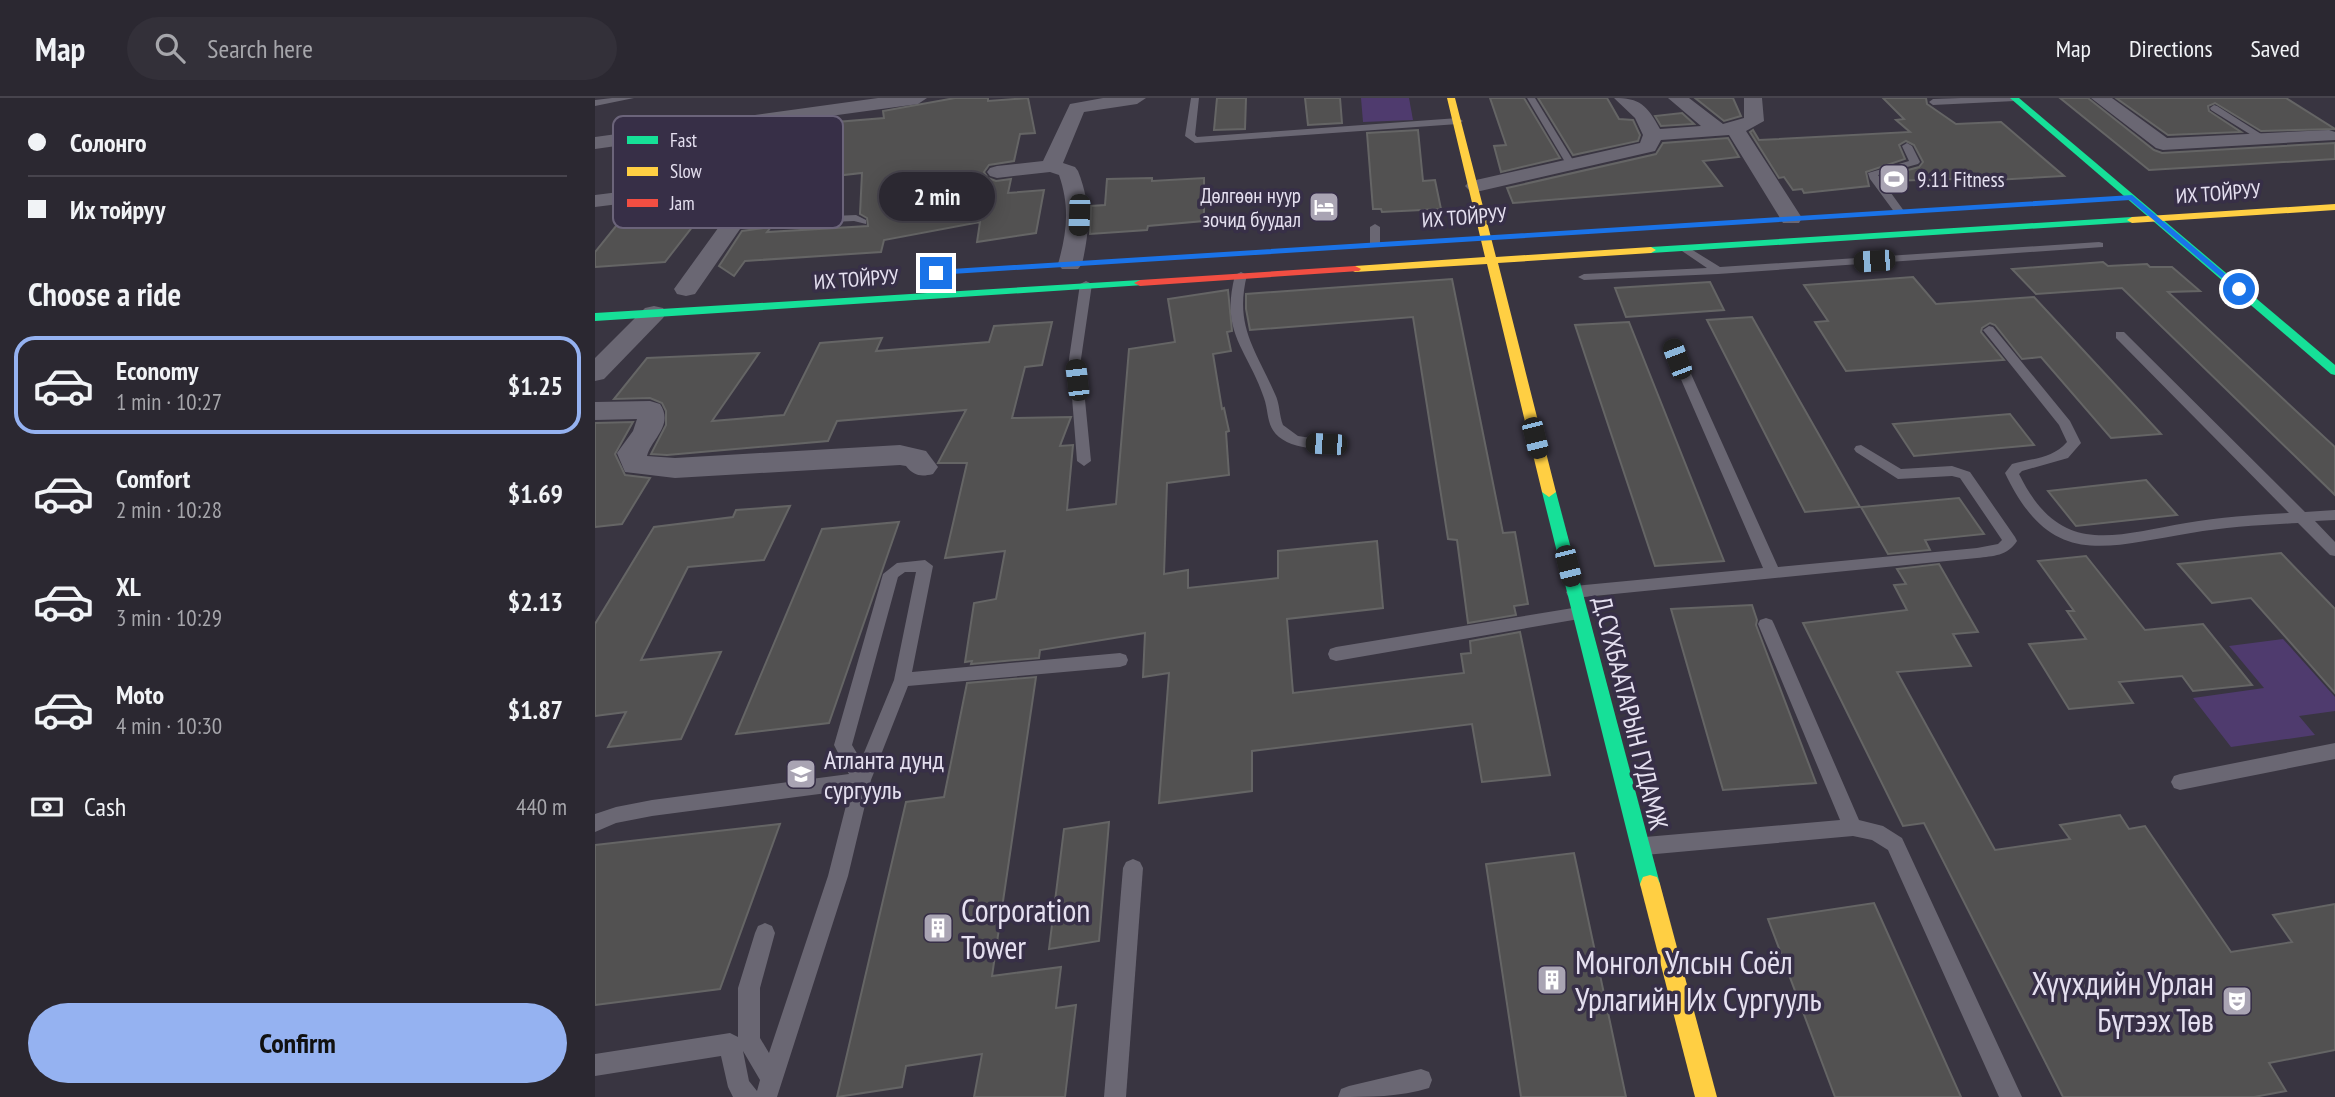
<!DOCTYPE html>
<meta charset="utf-8">
<style>
body{margin:0;font-family:"PT Sans Narrow",sans-serif;background:#333039;color:#f1f3f6;height:100vh;display:flex;flex-direction:column;font-size:26px;white-space:nowrap}
*{box-sizing:border-box;margin:0}
p{font-size:23px;color:#a6a6ab}
.icon{flex:none;width:38px;height:38px;fill:none;stroke:currentColor;stroke-width:2;stroke-linecap:round;stroke-linejoin:round}
.map{position:relative;flex:1;overflow:hidden}
.side{display:flex;flex-direction:column;background:#2b2831;width:595px}
.side>*{flex:none}
.banner{display:grid;align-content:center;height:154px;padding:0 28px;background:#2b2831}
.end{position:absolute;width:32px;height:32px;margin:-16px;border:9px solid #1a73e8;background:#fff;box-shadow:0 0 0 4px #fff}
.from{border-radius:50%}
.bubble{position:absolute;height:49px;border-radius:24px;background:#2b2831;box-shadow:0 4px 18px #0003,0 0 0 2px #47444d;font-size:23px;font-weight:800;line-height:49px;text-align:center}
.car{position:absolute;width:21px;height:42px;margin:-21px -10px;border-radius:9px;box-shadow:0 0 5px 2px #0007;background:linear-gradient(#222 24%,#8ab4d8 0 40%,#222 0 76%,#8ab4d8 0 86%,#222 0)}
.banner b{display:flex;align-items:center;gap:24px;height:66px;font-size:26px}
.banner b+b{border-top:2px solid #47444d}
.banner i{width:18px;height:18px;background:#f1f3f6}
ul{padding:0;list-style:none}
li{display:flex;align-items:center;gap:21px;height:98px;margin:0 14px 10px;padding:0 14px;border:4px solid transparent;border-radius:21px}
li div{flex:1}
li b{display:block;font-size:26px}
li em{font-style:normal;font-weight:800}
li.on{border-color:#95b2f1}
li>.icon{width:63px;height:63px;stroke-width:1.5}
h2{padding:0 28px;font-size:32px;line-height:84px}
.pay{display:flex;align-items:center;gap:18px;height:77px;padding:0 28px;font-size:26px}
.pay p{margin-inline-start:auto}
.action{display:flex;gap:14px;margin-top:auto;padding:14px 28px}
.action a{flex:1;height:80px;border-radius:42px;background:#95b2f1;color:#111;font-size:28px;font-weight:800;line-height:80px;text-align:center}
header{display:flex;align-items:center;gap:42px;box-sizing:border-box;height:98px;padding:0 35px;background:#2b2831;border-bottom:2px solid #47444d}
header strong{font-size:33px}
nav{display:flex;gap:38px;margin-inline-start:auto;font-size:24px}
.search{width:490px;height:63px;background:#333039;display:flex;align-items:center;gap:18px;box-sizing:border-box;padding:0 24px;border-radius:38px;color:#a6a6ab;font-size:26px}
main{display:flex;flex:1;min-height:0}
.map>svg:first-child{display:block}
.green{fill:#4f3b6e}
.building{fill:#525151;stroke:#656565;stroke-width:2}
.lines{fill:none;stroke-linecap:round;stroke-linejoin:round}
.lane{fill:#6a6773;fill-rule:evenodd}
.street{fill:#6a6773;fill-rule:evenodd}
.fast{fill:#16e098;fill-rule:evenodd}
.slow{fill:#ffcf43;fill-rule:evenodd}
.jam{fill:#f24e42;fill-rule:evenodd}
.route{fill:#1a73e8}
.labels{text-anchor:middle;dominant-baseline:central;stroke-width:7;stroke-linejoin:round;paint-order:stroke}
.far-poi-label{font-size:21px;fill:#e5e0f0;stroke:#372f47;text-anchor:start}
.far-street-label{font-size:21px;fill:#e5e0f0;stroke:#372f47}
.street-label{font-size:26px;fill:#e5e0f0;stroke:#372f47}
.poi-label{font-size:26px;fill:#e5e0f0;stroke:#372f47;text-anchor:start}
.near-poi-label{font-size:32px;fill:#e5e0f0;stroke:#372f47;text-anchor:start}
.key{fill:#372f47;stroke:#6b647a;stroke-width:2}
.key-label{font-size:19px;fill:#e5e0f0}
</style>
<header>
<strong>Map</strong>
<div class="search"><svg class="icon" aria-label="search" viewBox="0 0 24 24"><circle cx="10" cy="10" r="6"/><path d="M15 15l6 6"/></svg>Search here</div>
<nav><a>Map</a><a>Directions</a><a>Saved</a></nav>
</header>
<main>
<section class="side">
<div class="banner">
<b><i class="from"></i>Солонго</b>
<b><i></i>Их тойруу</b>
</div>
<h2>Choose a ride</h2>
<ul>
<li class="on"><svg class="icon" aria-label="car" viewBox="0 0 24 24"><path d="M5 17H2v-5l4-1 3-4h7l3 4 3 1v5h-3M9 17h6M6 11h13"/><circle cx="7" cy="17" r="2"/><circle cx="17" cy="17" r="2"/></svg><div><b>Economy</b><p>1 min · 10:27</p></div><em>$1.25</em></li>
<li><svg class="icon" aria-label="car" viewBox="0 0 24 24"><path d="M5 17H2v-5l4-1 3-4h7l3 4 3 1v5h-3M9 17h6M6 11h13"/><circle cx="7" cy="17" r="2"/><circle cx="17" cy="17" r="2"/></svg><div><b>Comfort</b><p>2 min · 10:28</p></div><em>$1.69</em></li>
<li><svg class="icon" aria-label="car" viewBox="0 0 24 24"><path d="M5 17H2v-5l4-1 3-4h7l3 4 3 1v5h-3M9 17h6M6 11h13"/><circle cx="7" cy="17" r="2"/><circle cx="17" cy="17" r="2"/></svg><div><b>XL</b><p>3 min · 10:29</p></div><em>$2.13</em></li>
<li><svg class="icon" aria-label="car" viewBox="0 0 24 24"><path d="M5 17H2v-5l4-1 3-4h7l3 4 3 1v5h-3M9 17h6M6 11h13"/><circle cx="7" cy="17" r="2"/><circle cx="17" cy="17" r="2"/></svg><div><b>Moto</b><p>4 min · 10:30</p></div><em>$1.87</em></li>
</ul>
<div class="pay"><svg class="icon" aria-label="cash" viewBox="0 0 24 24"><path d="M3 7h18v10H3z"/><circle cx="12" cy="12" r="2"/></svg>Cash<p>440 m</p></div>
<div class="action"><a>Confirm</a></div>
</section>
<div class="map">
<svg width="1740" height="999" viewBox="0 0 1740 999">
<rect width="100%" height="100%" fill="#393541"/>
<!-- green -->
<g class="green">
<path d="M766 0H814L818 22 768 24Z"/>
<path d="M1688 541 1740 599V613L1704 618 1720 637 1636 649 1598 600 1669 590 1634 548Z"/>
</g>
<!-- building -->
<g class="building">
<path d="M360 0H393V3L433 0 440 35 425 36 419 63 394 67 389 74 393 80 401 83 416 81 413 95 449 92 441 135 382 144 385 124 289 142 286 154 150 163 139 178 124 168 147 133 176 129 172 134 273 128 272 120 265 116 267 75 214 81 185 118 155 121 181 83 210 31H215L217 26 289 20 288 13Z"/>
<path d="M622 0H651L650 31 619 32Z"/>
<path d="M710 0H745L747 25 713 27Z"/>
<path d="M895 0H929L965 60 906 74 899 48 911 47Z"/>
<path d="M943 0H1012L1024 21 1038 22 1045 37 1043 43 978 57Z"/>
<path d="M1100 0H1138L1146 18 1129 23Z"/>
<path d="M1288 0H1331L1332 6 1361 26 1406 24 1469 78 1400 82 1398 80 1291 83 1287 79 1324 69 1328 64 1319 47 1311 43 1304 47 1310 61 1271 74 1274 88 1209 95 1207 91 1198 92 1189 79 1184 80 1155 34 1158 32 1164 42 1315 34 1301 22 1309 21Z"/>
<path d="M1465 0H1493L1559 52 1567 55 1740 45V61L1554 72Z"/>
<path d="M1521 0H1691L1740 31 1666 33 1620 5 1613 8 1614 13 1646 34 1573 37Z"/>
<path d="M1087 15 1099 26 1066 28 1060 18Z"/>
<path d="M823 32 828 83 840 82 846 111 787 114 786 111H778L772 35Z"/>
<path d="M1133 40 1144 59 1108 63 1127 88 918 105 912 90 1061 56 1068 45Z"/>
<path d="M557 80V83L609 80V123L553 128 552 132 495 136 496 108 510 107 512 81Z"/>
<path d="M123 96 70 164 0 169V154L38 107Z"/>
<path d="M1508 164 1513 168 1552 166 1555 169H1577L1605 193 1573 194 1740 349V397L1527 190 1441 196 1417 171Z"/>
<path d="M1318 179 1341 206 1439 199 1566 336 1516 340 1446 259 1427 261 1400 227 1395 225 1387 230 1386 234 1409 262 1251 273 1220 224 1233 223 1209 187Z"/>
<path d="M857 181 908 435 920 434 933 506 919 508 921 517 873 525 862 442 853 441 818 219 655 232 651 211V196Z"/>
<path d="M1115 184 1129 212 1031 219 1020 190Z"/>
<path d="M633 192 637 233 632 234 636 253 618 256 627 311 629 310 634 333 631 334 634 377 572 385 569 476 593 472V490L683 480V453L782 443 788 510 692 521 698 595 869 575 866 556 876 555 875 543 925 534 955 677 887 684 877 626 657 653V693L564 705 574 575 548 579 550 535 445 552 444 560 376 566 377 563 370 564 379 505 401 501 410 453 350 460 372 365H343L371 312 242 323 233 343 72 357 56 356 71 327V313L67 305 55 300 19 301 52 260 164 255 117 323 189 317 225 245 287 240 281 253 394 244 399 228 457 224 447 267 430 269 417 320 476 319 465 348 478 347 472 412 521 406 534 251 580 244 573 201Z"/>
<path d="M1157 219 1265 409 1210 414 1112 222Z"/>
<path d="M1034 224 1129 463 1060 468 980 227Z"/>
<path d="M1415 316 1439 347 1319 358 1298 326Z"/>
<path d="M38 324 20 356 30 377 55 380 27 426 0 429V325Z"/>
<path d="M1551 382 1582 417 1481 428 1453 393Z"/>
<path d="M1364 400 1389 436 1330 442 1335 452 1293 456 1266 409Z"/>
<path d="M195 408 169 462 93 469 46 562 126 554 86 641 13 649 31 614 0 618V526L59 429 138 419 141 412Z"/>
<path d="M304 424 234 625 141 636 227 431Z"/>
<path d="M1686 455 1740 511V595L1656 500 1617 505 1583 466Z"/>
<path d="M1491 458 1550 532 1608 526 1657 587 1598 593 1587 578 1524 584 1538 605 1474 611 1434 546 1491 541 1472 513H1479L1443 463Z"/>
<path d="M1344 466 1383 534 1358 536 1376 568 1302 574 1400 752 1475 741 1465 727 1525 717 1534 731 1550 728 1636 854 1697 844 1678 817 1740 806V952L1674 965 1691 993 1659 999H1468L1329 725 1308 728 1208 525 1312 512 1299 487 1311 486 1302 471Z"/>
<path d="M1157 507 1162 522 1161 527 1221 685 1128 692 1076 511Z"/>
<path d="M441 579 397 878 466 869 461 910 481 907 470 999H379L387 956 311 968 307 989 242 999 311 704 349 699 372 585Z"/>
<path d="M514 724 504 843 454 851 469 731Z"/>
<path d="M185 726 125 891 0 907V747Z"/>
<path d="M979 755 1031 999H926L891 766Z"/>
<path d="M1279 805 1366 999H1240L1173 821Z"/>
</g>
<g class="lines">
<!-- lane -->
<g class="lane">
<path d="M17 0H39L0 8V2Z"/>
<path d="M596 0H604L600 37 602 39 863 20 868 23 863 26 600 45 590 38Z"/>
<path d="M932 0H940L981 67 979 69H973Z"/>
<path d="M1366 0H1424L1420 3 1338 7 1334 4 1338 1Z"/>
<path d="M1619 7 1622 8 1674 41 1666 43 1616 12 1615 10Z"/>
<path d="M1312 45 1317 48 1325 64 1323 66 1283 77 1309 113 1304 116 1300 115 1275 81 1273 75 1314 63 1307 48Z"/>
<path d="M261 117 271 122V126L259 123 166 127 135 132 130 129 166 121Z"/>
<path d="M780 126 785 129V146L780 149 775 146V129Z"/>
<path d="M1504 144 1508 145V149L1123 176 989 182 983 179 989 176 1112 170 1087 153 1086 151 1091 148 1125 169Z"/>
<path d="M646 174 652 177C639 228 661 252 680 296 685 306 684 317 688 327L703 338 736 343 738 346 736 349C721 353 696 349 684 339 671 328 674 314 669 300 652 250 625 236 640 177Z"/>
<path d="M491 183 497 186 486 261 496 363 489 368 482 363 474 261 485 186Z"/>
<path d="M1394 228 1398 229 1475 323 1486 345 1473 360 1427 373 1424 376C1465 459 1516 438 1591 425 1625 419 1659 417 1694 415L1521 240V234H1529L1710 414 1740 412V422L1720 423 1740 444V458L1735 457 1703 425C1667 427 1631 429 1596 435 1509 449 1456 472 1410 375L1417 366C1438 360 1457 361 1472 344L1464 327 1388 232Z"/>
<path d="M1077 243 1083 247 1183 469 1382 450 1403 446 1407 442 1365 380 1357 378 1303 381 1261 354 1259 351 1261 348 1266 347 1306 371 1357 368 1375 374 1420 439 1422 443C1412 458 1399 458 1382 460L979 500 973 498 971 494 979 488 1168 470 1071 247Z"/>
<path d="M330 462 338 468 317 574 525 555 531 557 533 562 531 567 525 569 313 588 276 682 253 778 182 999H138L133 989 126 958 0 978V956L135 935 143 939V890L160 835 163 828 170 825 177 828 180 835 165 890V940L174 955 233 778 255 692 57 718 21 725 0 734V716L21 709 57 702 254 676 239 647 288 476 302 465ZM310 474H321L299 582 266 662 257 647 303 479ZM148 953 165 982 162 993 154 983Z"/>
<path d="M984 509 990 511 992 515 990 519 984 521 741 563 735 561 733 556 735 551 741 549Z"/>
<path d="M1171 520 1177 522 1179 526 1264 722 1288 728 1307 740 1427 999H1404L1293 752 1277 742 1258 738 1050 757 1043 754 1040 748 1043 742 1050 739 1245 722 1163 526 1165 522Z"/>
<path d="M1740 645V661L1585 692 1579 690 1576 684 1579 678 1585 676Z"/>
<path d="M538 761 545 764 548 770 531 999H509L528 770 531 764Z"/>
<path d="M826 971 834 974 837 982 834 990C805 999 774 999 743 999L746 991 754 988Z"/>
</g>
<!-- street -->
<g class="street">
<path d="M283 0H332L323 6 206 22 179 82 100 196 91 198 82 196 79 191 152 90 0 109V97L161 77 185 25 0 51V39Z"/>
<path d="M508 0H551L542 6 489 14 468 65 480 69 483 73C496 106 495 132 487 166L483 171H467L463 166C472 134 475 109 464 77L455 74 402 80 395 78 392 74 395 70 402 68 448 63 475 6Z"/>
<path d="M1019 0C1045 0 1052 7 1065 31L1106 28 1073 0H1094L1128 26 1149 20V0H1167L1169 23 1151 33 1207 120 1204 125H1188L1134 37 1066 42 1060 53 881 94 874 92 870 88 874 84 881 82 1045 45 1048 37 1040 20Z"/>
<path d="M1496 0H1517L1572 40 1734 32 1740 34V42L1568 52 1561 50Z"/>
<path d="M59 208 68 210 71 215 68 220 9 281 0 283V260L50 210Z"/>
<path d="M55 303 65 306C79 327 57 340 52 358L80 360 305 347 331 353 343 369 338 376C326 379 319 378 311 368L305 367 80 380 30 374 22 355 38 333 42 321 0 322V304Z"/>
</g>
<!-- fast -->
<g class="fast">
<path d="M1415 0H1424L1740 267V277L1736 276Z"/>
<path d="M1537 119 1541 120V124L1056 155 1051 152 1056 149Z"/>
<path d="M545 182 551 185 549 187 0 223V215Z"/>
<path d="M954 389 961 394 1065 786 1062 793 1055 795 1048 793 1045 786 947 394Z"/>
</g>
<!-- slow -->
<g class="slow">
<path d="M852 0H860L901 159 1056 149 1061 152 1056 155 903 165 961 394 954 399 947 394 892 166 760 174 754 171 760 168 890 159Z"/>
<path d="M1740 106V112L1537 125 1532 122 1537 119Z"/>
<path d="M1055 777 1062 779 1065 786 1122 999H1100L1045 786 1048 779Z"/>
</g>
<!-- jam -->
<path class="jam" d="M760 168 766 171 764 173 545 188 539 185 545 182Z"/>
</g>
<!-- route -->
<path class="route" d="M1537 97 1647 190V193H1642L1535 102 341 177 337 175 341 172Z"/>
<!-- icons -->
<defs>
<g id="stadium-square" transform="scale(1.575)"><rect x="-9" y="-9" width="18" height="18" rx="4" fill="#a9a4b3" stroke="#372f47"/><path d="M0-5a6.5 5 0 1 0 0 10a6.5 5 0 1 0 0-10ZM-3.5-1.8h7v3.6h-7Z" fill="#fff"/></g>
<g id="hotel-square" transform="scale(1.575)"><rect x="-9" y="-9" width="18" height="18" rx="4" fill="#a9a4b3" stroke="#372f47"/><path d="M-6-4.5h1.5V1H6V5H4.5V3h-9V5H-6ZM-4 0a1.8 1.8 0 1 1 3.6 0ZM.5 0V-2.5h3Q6-2.5 6 0Z" fill="#fff"/></g>
<g id="school-square" transform="scale(1.575)"><rect x="-9" y="-9" width="18" height="18" rx="4" fill="#a9a4b3" stroke="#372f47"/><path d="M0-5L7-2L0 1L-7-2ZM-4 1L0 2.5L4 1V4Q0 6-4 4Z" fill="#fff"/></g>
<g id="building-square" transform="scale(1.575)"><rect x="-9" y="-9" width="18" height="18" rx="4" fill="#a9a4b3" stroke="#372f47"/><path d="M-4-6H4V6H1V3H-1V6H-4ZM-2.5-4.3h1.7v1.8h-1.7ZM.8-4.3h1.7v1.8H.8ZM-2.5-1h1.7V.8h-1.7ZM.8-1h1.7V.8H.8Z" fill="#fff"/></g>
<g id="theatre-square" transform="scale(1.575)"><rect x="-9" y="-9" width="18" height="18" rx="4" fill="#a9a4b3" stroke="#372f47"/><path d="M-5-5.5Q0-4 5-5.5V0Q5 5 0 6Q-5 5-5 0ZM-3.3-2.5H-1v1.5H-3.3ZM1-2.5H3.3v1.5H1ZM-2.8 1Q0 5.5 2.8 1Z" fill="#fff"/></g>
</defs>
<g fill-rule="evenodd">
<use href="#stadium-square" x="1299" y="81"/>
<use href="#hotel-square" x="729" y="109"/>
<use href="#school-square" x="206" y="676"/>
<use href="#building-square" x="343" y="830"/>
<use href="#building-square" x="957" y="882"/>
<use href="#theatre-square" x="1642" y="903"/>
</g>
<g class="labels">
<!-- far-poi labels -->
<g class="far-poi-label">
<text x="1322" y="81">9.11 Fitness</text>
<text x="706" y="97" text-anchor="end">Дөлгөөн нуур<tspan x="706" dy="24">зочид буудал</tspan></text>
</g>
<!-- far-street labels -->
<g class="far-street-label">
<text transform="translate(1623 95) rotate(-4)">ИХ ТОЙРУУ</text>
<text transform="translate(869 119) rotate(-4)">ИХ ТОЙРУУ</text>
<text transform="translate(261 181) rotate(-4)">ИХ ТОЙРУУ</text>
</g>
<!-- street labels -->
<g class="street-label">
<text transform="translate(1036 615) rotate(76)">Д.СҮХБААТАРЫН ГУДАМЖ</text>
</g>
<!-- poi labels -->
<g class="poi-label">
<text x="229" y="661">Атланта дунд<tspan x="229" dy="30">сургууль</tspan></text>
</g>
<!-- near-poi labels -->
<g class="near-poi-label">
<text x="366" y="812">Corporation<tspan x="366" dy="37">Tower</tspan></text>
<text x="980" y="864">Mонгол Улсын Соёл<tspan x="980" dy="37">Урлагийн Их Сургууль</tspan></text>
<text x="1619" y="885" text-anchor="end">Хүүхдийн Урлан<tspan x="1619" dy="37">Бүтээх Төв</tspan></text>
</g>
</g>
<!-- legend -->
<rect x="18" y="18" width="230" height="112" rx="10" class="key"/>
<rect x="32" y="38" width="31" height="8" fill="#16e098"/>
<rect x="32" y="69" width="31" height="9" fill="#ffcf43"/>
<rect x="32" y="101" width="31" height="8" fill="#f24e42"/>
<g class="key-label">
<text x="75" y="49">Fast</text>
<text x="75" y="80">Slow</text>
<text x="75" y="112">Jam</text>
</g>
</svg>
<i class="end from" style="left:1644px;top:191px"></i>
<i class="end" style="left:341px;top:175px"></i>
<div class="bubble" style="left:284px;top:74px;width:116px">2 min</div>
<i class="car" style="left:484px;top:117px;rotate:182deg"></i>
<i class="car" style="left:1279px;top:163px;rotate:266deg"></i>
<i class="car" style="left:1082px;top:261px;rotate:339deg"></i>
<i class="car" style="left:482px;top:282px;rotate:353deg"></i>
<i class="car" style="left:940px;top:340px;rotate:166deg"></i>
<i class="car" style="left:731px;top:346px;rotate:273deg"></i>
<i class="car" style="left:973px;top:468px;rotate:166deg"></i>
</div>
</main>
